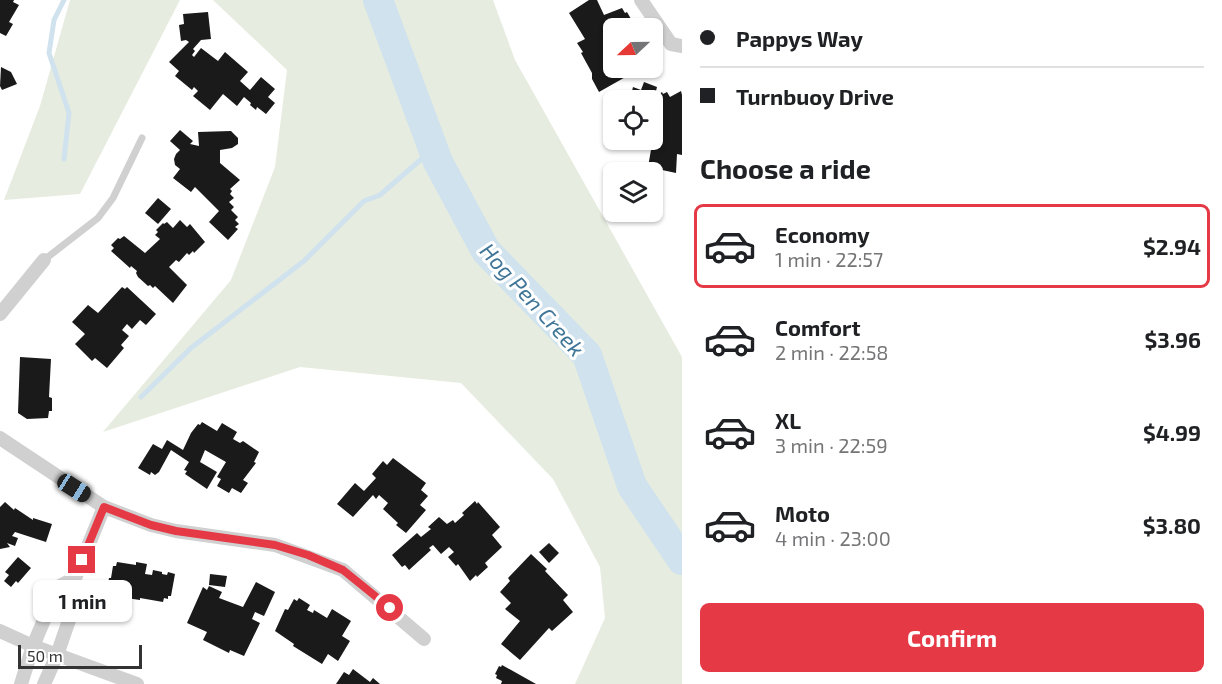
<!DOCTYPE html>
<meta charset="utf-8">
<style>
body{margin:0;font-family:"Exo 2",sans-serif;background:#f6f6f6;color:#202124;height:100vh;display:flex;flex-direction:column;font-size:22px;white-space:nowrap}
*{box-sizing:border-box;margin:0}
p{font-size:20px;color:#757577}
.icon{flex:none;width:33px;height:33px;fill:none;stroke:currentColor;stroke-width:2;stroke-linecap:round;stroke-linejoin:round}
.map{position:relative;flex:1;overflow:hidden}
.details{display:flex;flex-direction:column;background:#fff;width:540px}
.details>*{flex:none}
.hud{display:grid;align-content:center;height:132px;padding:0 18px;background:#fff}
.needle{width:39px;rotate:248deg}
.fabs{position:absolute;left:603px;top:18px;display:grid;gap:12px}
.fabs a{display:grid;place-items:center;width:60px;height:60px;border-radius:9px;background:#fff;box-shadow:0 2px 4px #0004;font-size:30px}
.scale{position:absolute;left:18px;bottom:15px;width:124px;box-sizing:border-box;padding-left:6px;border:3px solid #333;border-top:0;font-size:16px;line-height:21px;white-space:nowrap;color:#333;-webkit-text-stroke:4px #fff;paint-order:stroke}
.end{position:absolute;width:27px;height:27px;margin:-14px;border:8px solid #e63946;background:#fff;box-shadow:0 0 0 3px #fff}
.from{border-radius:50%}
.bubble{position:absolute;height:42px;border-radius:9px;background:#fff;box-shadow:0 2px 4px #0004;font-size:20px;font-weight:700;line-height:42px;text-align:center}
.car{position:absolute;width:18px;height:36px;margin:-18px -9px;border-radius:8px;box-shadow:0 0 4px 2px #0007;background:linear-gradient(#222 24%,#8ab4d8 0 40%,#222 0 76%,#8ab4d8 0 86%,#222 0)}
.hud b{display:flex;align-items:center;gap:21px;height:57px;font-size:22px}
.hud b+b{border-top:2px solid #e0e0e0}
.hud i{width:15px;height:15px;background:#202124}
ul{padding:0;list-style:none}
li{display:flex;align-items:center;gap:18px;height:84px;margin:0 12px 9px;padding:0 6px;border:3px solid transparent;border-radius:9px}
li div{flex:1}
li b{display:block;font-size:22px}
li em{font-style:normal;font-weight:700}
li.active{border-color:#e63946}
li>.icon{width:54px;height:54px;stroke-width:1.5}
h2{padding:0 18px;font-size:27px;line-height:72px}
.action{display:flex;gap:12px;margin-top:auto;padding:12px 18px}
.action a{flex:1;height:69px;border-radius:9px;background:#e63946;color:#fff;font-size:24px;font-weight:700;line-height:69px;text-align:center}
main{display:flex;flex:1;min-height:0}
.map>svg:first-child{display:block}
.green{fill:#e6ecdf}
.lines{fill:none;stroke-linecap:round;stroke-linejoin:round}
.stream{stroke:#cfe2ee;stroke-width:5}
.river{stroke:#cfe2ee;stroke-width:30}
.building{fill:#1a1a1a}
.lane{stroke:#d0d0d0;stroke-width:7}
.street{stroke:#d0d0d0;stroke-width:14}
.route{stroke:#e63946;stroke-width:8}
.labels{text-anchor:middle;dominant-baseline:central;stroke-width:6;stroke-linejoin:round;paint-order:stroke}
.water-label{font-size:22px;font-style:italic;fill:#3f7597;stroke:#fff}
</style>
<main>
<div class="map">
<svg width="682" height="684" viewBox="0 0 682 684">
<rect width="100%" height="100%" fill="#fff"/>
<!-- green -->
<g class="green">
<path d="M70 0H180L80 194 4 200 40 106Z"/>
<path d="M213 0H493L515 60 682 357V684H575L605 618 600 567 553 479 461 383 300 367 103 432 231 280 275 167 287 70Z"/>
</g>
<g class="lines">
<!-- stream -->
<g class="stream">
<path d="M64 159 69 113 49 53 54 20 64 0"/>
<path d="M141 397 191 348 304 261 364 201 380 195 433 149"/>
</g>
<!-- river -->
<path class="river" d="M378 0 438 162 486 251 587 355 632 486 682 560"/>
</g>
<!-- building -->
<g class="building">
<path d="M0 0H14L13 2 19 5 9 22 13 24 6 36 0 33Z"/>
<path d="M589 0H597L604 15 622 8 625 13 627 12 635 26 632 28H614V68H642L633 73 632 71 627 73 629 75 599 92 592 79V73L581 53 583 52 577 43 585 39 569 13Z"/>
<path d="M208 12 211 39 201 40 193 49 195 51 192 55 194 57 201 48 218 61 225 52 248 72 240 81 250 90 261 77 275 89 268 97 275 103 266 114 257 107 256 110 250 105 251 103 244 97 237 106 223 94 210 110 193 96 198 91 194 87 192 90 175 76 179 71 169 62 189 42 186 40 181 41 179 25 184 24 183 14Z"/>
<path d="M1 67 11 72 17 84 2 90 0 86Z"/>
<path d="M644 82 657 87 654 99 662 92 663 94 667 92 670 97 681 91 682 95V155L677 154 676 173 648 167 652 144 661 146 663 135 652 117V100H624L629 90 632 91 633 87 641 90Z"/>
<path d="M180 130 193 141 190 144 199 146 198 132 231 131 238 138V144L232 148 220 150V163L240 180 230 189 232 191 230 194 234 198 229 202 234 207 231 210 238 217 235 220 239 224 235 227 238 229 228 240 209 222 219 211 195 187 191 192 173 178 180 169 175 165 174 159 176 154 180 150 170 141Z"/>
<path d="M158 198 171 209 158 224 145 213Z"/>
<path d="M180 220 187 227 190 224 205 242 194 253 193 251 189 255 187 253 179 262 176 260 169 267 187 285 173 303 155 286 153 288 150 285 148 286 138 277 136 273 137 271 131 266 130 268 111 251 114 248 111 245 118 238 120 239 124 236 145 253 160 239 155 235 158 232 156 230 163 223 164 224 167 222 173 228Z"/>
<path d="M122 287 125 289 127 287 156 314 146 325 140 320 132 329 127 324 122 330 129 336 121 345 124 348 107 368 95 358 92 361 75 344 85 334 72 322 88 305 98 313Z"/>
<path d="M20 357 51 359 49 397 52 398V411H49L48 418 27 419 18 413Z"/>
<path d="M202 422 217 431 222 423 237 432 233 439 240 443 243 441 259 452 254 462 256 463 243 480 248 483 241 493 232 488 229 493 217 486 221 479 217 477 226 462 205 450 200 462 217 472 207 489 185 474 187 471 184 470 189 462 171 450 159 472 155 475 151 472 150 475 138 468 153 444 162 449 167 440 183 450 191 433 198 424 200 425Z"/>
<path d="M393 458 426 483 421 490 428 496 420 505 426 510 406 533 396 525 398 523 383 509 388 503 379 495 376 499 373 495 353 517 337 504 355 483 364 491 376 478 372 474 383 461 387 465Z"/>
<path d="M475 501 477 504 478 502 500 527 492 535 502 547 485 563 488 567 477 577 476 575 470 581 458 564 456 566 448 557 454 552 449 547 441 554 433 545 429 548 431 550 409 570 405 565 402 567 392 555 417 533 421 537 431 529 428 527 439 517 447 524 453 520 455 523 464 515 462 513Z"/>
<path d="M5 502 14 510 15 508 33 520V518L52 524 46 542 15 532 12 536 18 538 15 546 7 543 10 547 0 549V507Z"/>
<path d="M549 543 559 553 549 563 539 552Z"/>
<path d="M531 554 547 569 545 571 568 595 563 600 573 612 552 631 549 628 520 660 501 644 520 621 505 609 511 603 500 592 510 581 508 578Z"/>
<path d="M18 557 31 568 18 583 16 581 11 587 4 581 9 575 5 572Z"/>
<path d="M117 562 136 565V562L147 564 145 574 152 575 153 570 162 572V574L167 575 168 572 175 574 171 596H168V599L164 598 163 602 140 598V600L126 598 124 609 104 606 109 578H111L113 566H116Z"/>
<path d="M210 574 227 576 225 587 209 585Z"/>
<path d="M256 582 275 592 264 616 255 612 252 619 260 623 244 656 230 650 229 653 203 640 207 632 187 623 203 587 207 590 209 586 222 592 219 598 243 607Z"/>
<path d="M299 598 310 605 307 610 313 613 314 610 327 618 332 609 351 621 342 636 350 641 338 661 328 654 322 664 293 646 294 644 275 631 285 609 288 610 294 599 297 601Z"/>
<path d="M502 665 536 684H501L502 681 496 678 497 675 495 674 499 666 501 667Z"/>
<path d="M353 669 370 682 373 678 380 684H336L344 672 349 675Z"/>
</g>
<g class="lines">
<!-- lane -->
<path class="lane" d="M44 260 98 218 113 198 142 138"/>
<!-- street -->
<g class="street">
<path d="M641 0 671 44 682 46"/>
<path d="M0 314 44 260"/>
<path d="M0 438 104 507 151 525 176 531 275 545 343 570 424 639"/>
<path d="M75 578 104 507"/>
<path d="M0 631 33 646 137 684"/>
<path d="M21 684 33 646 58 587 75 578 76 600 57 655 44 684"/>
</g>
</g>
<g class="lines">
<!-- route -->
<path class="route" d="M82 560 104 507 151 525 176 531 275 545 308 555 343 570 390 608"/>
</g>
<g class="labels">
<!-- water labels -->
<g class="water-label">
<text transform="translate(533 299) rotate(48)">Hog Pen Creek</text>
</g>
</g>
</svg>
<div class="fabs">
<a><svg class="needle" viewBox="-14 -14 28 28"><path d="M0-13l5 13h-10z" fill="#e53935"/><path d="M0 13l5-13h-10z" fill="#757577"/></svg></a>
<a><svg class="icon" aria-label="locate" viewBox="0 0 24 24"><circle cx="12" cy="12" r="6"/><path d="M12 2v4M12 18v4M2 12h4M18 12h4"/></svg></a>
<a><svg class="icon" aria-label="layers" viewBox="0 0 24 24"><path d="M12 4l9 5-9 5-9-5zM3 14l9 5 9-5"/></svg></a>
</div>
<div class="scale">50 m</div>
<i class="end from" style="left:390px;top:608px"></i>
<i class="end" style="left:82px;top:560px"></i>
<div class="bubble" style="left:33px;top:580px;width:99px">1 min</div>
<i class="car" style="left:74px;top:488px;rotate:122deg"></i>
</div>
<section class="details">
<div class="hud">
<b><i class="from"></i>Pappys Way</b>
<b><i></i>Turnbuoy Drive</b>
</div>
<h2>Choose a ride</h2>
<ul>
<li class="active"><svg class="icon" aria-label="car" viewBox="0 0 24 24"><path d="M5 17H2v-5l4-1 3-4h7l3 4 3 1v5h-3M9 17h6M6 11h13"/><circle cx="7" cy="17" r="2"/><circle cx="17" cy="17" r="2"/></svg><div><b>Economy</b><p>1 min · 22:57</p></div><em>$2.94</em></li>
<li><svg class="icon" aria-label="car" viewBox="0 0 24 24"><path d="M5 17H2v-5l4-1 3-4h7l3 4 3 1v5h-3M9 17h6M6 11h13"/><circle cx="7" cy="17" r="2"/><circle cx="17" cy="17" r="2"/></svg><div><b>Comfort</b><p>2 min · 22:58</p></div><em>$3.96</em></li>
<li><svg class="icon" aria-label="car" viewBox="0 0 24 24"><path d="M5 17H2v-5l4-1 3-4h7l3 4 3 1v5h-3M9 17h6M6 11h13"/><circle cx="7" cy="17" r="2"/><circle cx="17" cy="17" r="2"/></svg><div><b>XL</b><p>3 min · 22:59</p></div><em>$4.99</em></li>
<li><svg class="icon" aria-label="car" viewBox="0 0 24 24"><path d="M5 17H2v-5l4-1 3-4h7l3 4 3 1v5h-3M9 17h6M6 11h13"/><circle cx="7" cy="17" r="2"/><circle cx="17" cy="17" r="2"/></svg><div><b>Moto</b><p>4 min · 23:00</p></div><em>$3.80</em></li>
</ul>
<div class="action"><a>Confirm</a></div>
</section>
</main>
